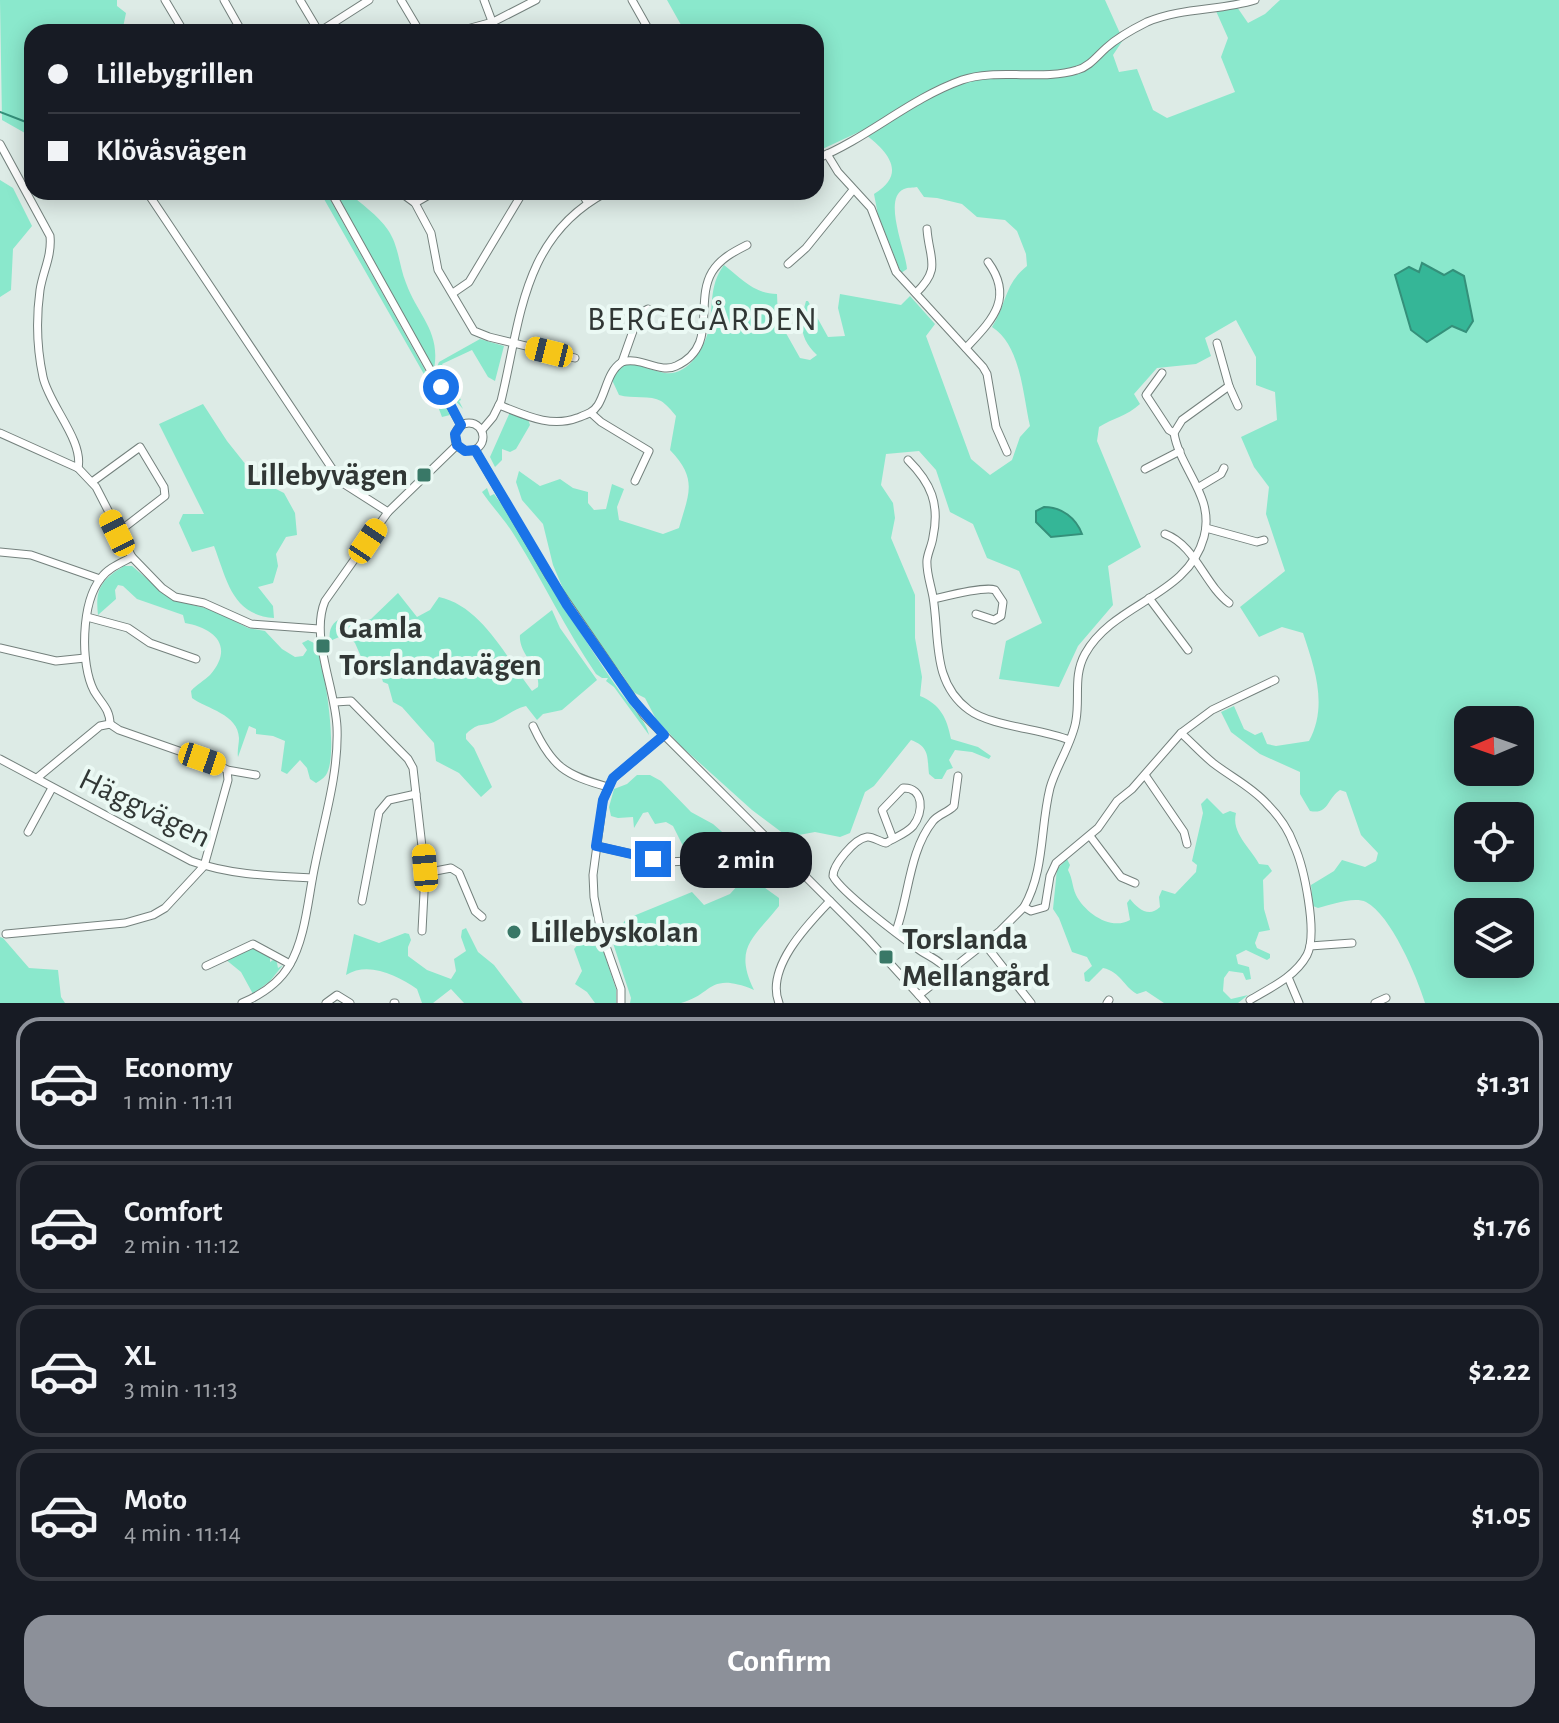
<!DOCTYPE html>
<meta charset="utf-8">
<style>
body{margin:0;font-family:"Alegreya Sans",sans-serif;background:#20242c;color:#f1f3f6;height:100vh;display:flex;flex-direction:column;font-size:30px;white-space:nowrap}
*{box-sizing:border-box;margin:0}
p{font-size:26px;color:#9ea1a6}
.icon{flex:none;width:44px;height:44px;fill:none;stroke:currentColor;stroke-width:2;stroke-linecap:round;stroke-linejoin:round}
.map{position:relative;height:1003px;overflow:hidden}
.sheet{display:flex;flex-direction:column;background:#171b24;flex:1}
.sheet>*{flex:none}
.top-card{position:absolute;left:24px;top:24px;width:800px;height:176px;border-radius:24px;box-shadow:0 4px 20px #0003;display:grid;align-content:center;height:176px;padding:0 24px;background:#171b24}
.needle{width:52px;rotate:268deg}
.fabs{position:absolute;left:1454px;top:706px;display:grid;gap:16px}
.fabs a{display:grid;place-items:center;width:80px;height:80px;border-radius:16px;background:#171b24;box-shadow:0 4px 20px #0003;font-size:40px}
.end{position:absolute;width:36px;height:36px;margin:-18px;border:10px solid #1a73e8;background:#fff;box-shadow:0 0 0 4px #fff}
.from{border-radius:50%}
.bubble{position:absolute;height:56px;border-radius:24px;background:#171b24;box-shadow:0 4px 20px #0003;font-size:26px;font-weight:700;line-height:56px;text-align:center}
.car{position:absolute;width:24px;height:48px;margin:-24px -12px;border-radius:10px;box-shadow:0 0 6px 2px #0007;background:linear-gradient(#f5c518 24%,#345 0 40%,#f5c518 0 76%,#345 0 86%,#f5c518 0)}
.top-card b{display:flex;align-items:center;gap:28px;height:76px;font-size:30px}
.top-card b+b{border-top:2px solid #363941}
.top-card i{width:20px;height:20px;background:#f1f3f6}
ul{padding:14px 0 0;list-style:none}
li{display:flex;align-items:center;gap:24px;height:132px;margin:0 16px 12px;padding:0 8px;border:4px solid #363941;border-radius:24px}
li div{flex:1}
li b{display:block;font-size:30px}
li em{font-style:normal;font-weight:700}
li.active{border-color:#8c9099}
li>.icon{width:72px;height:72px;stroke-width:1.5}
.primary-button{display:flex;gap:16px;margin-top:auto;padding:16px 24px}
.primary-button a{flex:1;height:92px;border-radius:24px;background:#8c9099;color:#fff;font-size:32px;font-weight:700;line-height:92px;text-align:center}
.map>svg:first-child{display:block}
.green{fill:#8ae8cc;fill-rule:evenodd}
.water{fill:#35b697;stroke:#34907a;stroke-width:2}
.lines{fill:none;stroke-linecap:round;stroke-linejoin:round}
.stream{stroke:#34907a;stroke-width:2}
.minor-casing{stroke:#74817d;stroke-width:9}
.minor{stroke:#fff;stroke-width:7}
.route{stroke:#1a73e8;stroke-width:10}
.poi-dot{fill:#397867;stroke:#ebf9f4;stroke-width:3}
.labels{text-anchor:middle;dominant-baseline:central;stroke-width:8;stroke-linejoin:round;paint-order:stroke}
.poi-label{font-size:32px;font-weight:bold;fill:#313735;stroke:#ebf9f4;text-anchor:start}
.street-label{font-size:32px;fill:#313735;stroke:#ebf9f4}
.neighbourhood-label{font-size:34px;letter-spacing:2px;fill:#313735;stroke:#ebf9f4}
</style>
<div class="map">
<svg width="1559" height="1003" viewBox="0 0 1559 1003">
<rect width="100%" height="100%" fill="#ddebe6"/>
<!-- green -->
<g class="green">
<path d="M0 0H117V6L126 13 122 32H32V137L2 120Z"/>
<path d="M667 0H1105L1123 40 1113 55 1119 72 1137 69 1153 110 1167 118 1235 92 1221 57 1228 38 1216 11 1237 7 1248 23 1265 14 1280 0H1559V1003H1425C1417 977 1391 915 1366 902 1354 896 1330 905 1318 908L1313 906 1311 885 1334 871 1342 860 1365 867 1376 861 1378 853 1361 835 1346 792 1340 790C1327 798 1329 815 1310 811L1300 794V772L1260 754 1231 732 1221 712 1234 706 1244 729 1255 735 1262 732 1267 744 1276 746 1309 741C1328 706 1315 669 1303 633L1282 627 1259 637 1240 607 1285 571 1266 514 1269 487 1254 467 1241 437 1277 420 1275 392 1256 385V357L1236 320 1205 338 1211 356 1196 364 1157 368 1134 394 1140 404C1127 416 1113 418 1099 427L1097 441 1141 547 1108 566 1113 605 1078 646 1059 687 999 679 1006 641 1042 623 1019 571 987 558 973 524 950 512 936 470 919 451 886 454 881 485 893 503 895 518 891 538 915 595V638L922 677 920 696C940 704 947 718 951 739L978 747 991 756 989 759 972 752 955 750 949 760 953 768 947 770 942 779H935L929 774C927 757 930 747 911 740L874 786 865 792 850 833 840 837 815 832 788 837 752 810 682 747 656 719 645 698 633 692 620 671 605 657 567 598 553 565 543 524 522 500 516 482 519 471 540 486 560 479 573 488 588 492V503L594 510 606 509 612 484 624 489 617 507 619 520 663 534 679 528C689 493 698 479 670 450L676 416C672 411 666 404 661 401 651 395 632 399 619 395L612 380 619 367 628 362C640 365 653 371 665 373 687 376 703 351 708 332 714 309 708 286 724 265 741 278 754 294 777 294L778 319 800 358 810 360 817 355C800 339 799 324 806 301H808L828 337 845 336 838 308 840 294 901 305 910 296 935 324 926 336 971 459 990 475 1012 460 1020 437 1030 426C1023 396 1021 345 992 327 1007 304 1004 284 1027 266L1026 254 1017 231 1005 220 977 217 962 204 937 198 924 197 917 187C913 188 908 187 904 189 882 198 906 252 907 269L901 273 878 215 874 194C910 172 885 149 861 131L816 152V32H685ZM1422 263 1444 275 1411 330 1396 276 1409 267 1419 272ZM1468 720H1520V772H1468ZM1468 816H1520V868H1468ZM1468 912H1520V964H1468Z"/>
<path d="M0 180 13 188 32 226 13 249 11 290 0 297Z"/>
<path d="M320 192H326L450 415 442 417 429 383Z"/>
<path d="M335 192H348C361 204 378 215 388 230 399 246 399 266 406 283 418 316 441 331 434 369Z"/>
<path d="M480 339 504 346 495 381 488 377 472 350 442 364 461 400 459 401 463 409 453 398 436 369 439 362Z"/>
<path d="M203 404 227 441 258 480 284 493 295 513 297 535 286 537 276 554 278 566 273 583 258 587 273 606 274 618C232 615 227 580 214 546L192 552 179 523 183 514H204L159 424Z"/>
<path d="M510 412 528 419 530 425 516 449 510 452 502 449V460L495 467 490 457Z"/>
<path d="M487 488 490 496 494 494 503 506C541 568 577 630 618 689 627 703 646 719 649 735L614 687 606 681 608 678H602L596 674C566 630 544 583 516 538 506 521 493 508 482 492Z"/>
<path d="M124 566H132L172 600 213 610 248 628 265 631 282 649 295 657 303 656 307 650 302 643 308 640 314 643C325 663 339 756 326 775 323 779 319 781 316 783L310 779 307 768 300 760 287 774 281 771 285 741 273 736 256 734V729L249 726 238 757C237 751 239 744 239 738 238 714 207 709 192 698L191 691C197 684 204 681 210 675 235 646 214 628 185 623L183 615 137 599 123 586 118 585 115 590 116 599 98 615C95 589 101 580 124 566Z"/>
<path d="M398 593 417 617 430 610 439 597C482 606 507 659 532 691L538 687C541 668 518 654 520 635L552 610 560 628 597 680 562 710 543 714 537 720 526 706C514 709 507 716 496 721 482 728 481 720 466 734V739L474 748 492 787 481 797 459 773 436 761 434 743 402 707 393 702 388 684 383 682 377 661 362 659 355 643 346 634 330 641C328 629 333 619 347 617L353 624 371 619Z"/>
<path d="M637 775H650L661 781 691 812 713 824 729 838 747 841 752 846 745 855 750 864 742 872 741 877 720 870 718 858 708 855 698 859 684 848 673 826 666 822 655 824 648 812 643 813 634 828 633 817 618 818 611 816 609 807 614 789 627 784Z"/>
<path d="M1207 798 1223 814 1230 811 1236 813C1231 833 1250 847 1259 864L1268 865 1272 871 1263 880 1264 909 1270 930 1259 932 1255 943 1257 948 1270 954V958L1267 960 1246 950 1236 955 1238 964 1249 967 1251 979 1246 980 1243 973 1229 971 1224 978 1223 991 1231 999 1248 995 1238 1003H1164L1146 991 1137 994C1123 986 1121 972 1103 968L1089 982 1085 981 1084 973 1092 966 1087 957 1072 952 1059 918 1053 909 1057 869 1067 859 1070 865 1068 870C1073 880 1072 886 1076 895 1085 913 1111 931 1130 920L1127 903 1130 899C1138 909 1149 918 1160 907L1159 897 1162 890 1175 894 1196 872 1197 865 1192 861 1203 813 1201 804Z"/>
<path d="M747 875 779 898V906C754 938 733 947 754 990 708 971 713 995 681 1003 666 1003 646 1003 630 1003L631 998 612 940 626 919 692 892 704 905 730 894Z"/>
<path d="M466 928 478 952 494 965 523 1003H464L451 989 433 1003H422L417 989C397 975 368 961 346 975L354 934 379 943 405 933 409 934 411 940 408 947V956L427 970 451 979 456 971 454 959 466 951 461 937 462 930Z"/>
<path d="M0 937 3 938 29 968 58 970 61 997 65 1003H0Z"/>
<path d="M581 941 602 947 616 989V1003H595L587 992 575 984 582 971 574 949Z"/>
<path d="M245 948 259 949 270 955V962L276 958 278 968 283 965 270 981 253 994 241 972 225 959Z"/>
</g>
<!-- water -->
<g class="water">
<path d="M1422 263 1444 275 1453 270 1464 276 1473 321 1466 332 1452 326 1427 342 1411 330 1395 275 1409 267 1419 272Z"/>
<path d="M1044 507C1062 507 1076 518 1082 534L1051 537 1036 522V511Z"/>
</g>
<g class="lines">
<!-- stream -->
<path class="stream" d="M0 112 26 122 32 128"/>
<!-- minor casing -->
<g class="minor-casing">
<g id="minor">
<path d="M165 0 184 32"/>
<path d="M224 0 242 32"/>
<path d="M300 0 319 32"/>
<path d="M401 0 420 32"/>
<path d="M484 0 496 32"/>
<path d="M632 0 650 32"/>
<path d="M319 32 369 0"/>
<path d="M456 32 493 22 536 0"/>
<path d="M0 144 50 236C52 256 43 271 40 290 36 319 37 349 43 377 49 405 84 441 78 468"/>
<path d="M827 154 838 172 871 208 896 272 983 367 987 374 996 427 1007 452"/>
<path d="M816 159C868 138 909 99 962 80 996 68 1043 81 1077 70 1089 67 1097 56 1106 48 1118 37 1133 29 1147 22 1184 7 1220 11 1255 0"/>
<path d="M147 192 341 482 388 512"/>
<path d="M331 192 461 425"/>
<path d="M400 192 415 203 431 233 438 270 474 331 489 337 575 358"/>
<path d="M581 192 588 203"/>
<path d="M415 203 434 192"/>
<path d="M788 264 806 248 853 190"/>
<path d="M453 293 469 282 523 192"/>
<path d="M916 293C942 268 929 259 927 229"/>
<path d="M1217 343 1229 386 1238 406"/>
<path d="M966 348C991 321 1015 299 988 262"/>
<path d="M622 362 639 314 648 309"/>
<path d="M1162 373 1146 395 1169 430 1174 433"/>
<path d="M499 405C525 415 550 428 577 418 585 415 593 413 598 405 607 390 607 372 622 362 640 356 660 374 676 366 719 347 694 302 712 272 720 259 733 252 747 245"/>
<path d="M591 413 601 422 649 451 635 481"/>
<circle cx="469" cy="437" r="14"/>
<path d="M482 430 493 417 501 401C521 319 522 236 607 192"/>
<path d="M0 433 78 468 96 487 132 557 162 588 175 597 204 603 251 624 319 629"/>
<path d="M475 450 549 576 644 715 867 938 926 1003"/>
<path d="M908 460C931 483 940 504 933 537 932 545 928 552 927 560 926 572 931 585 933 597 940 637 931 682 969 710 990 726 1042 729 1069 740"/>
<path d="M1145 469 1180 451"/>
<path d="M92 482 140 447 164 487 165 496 117 533"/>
<path d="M1199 487 1221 474 1224 468"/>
<path d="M1206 528 1257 542 1264 540"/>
<path d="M1165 534C1195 545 1205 585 1229 603"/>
<path d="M0 552 31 555 100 579"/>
<path d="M1149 598 1188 650"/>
<path d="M934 599C947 596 985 586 995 590L1003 602 1001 616 994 620 976 614"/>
<path d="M87 617 128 628 150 643 196 659"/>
<path d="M0 648 56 661 85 658"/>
<path d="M335 702 351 701 408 759 413 768 425 873 451 868 459 873 475 911 482 917"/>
<path d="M110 724C110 709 101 703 94 691 80 664 81 603 101 578 108 568 121 563 132 557"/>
<path d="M533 726C552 767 565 775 608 787"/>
<path d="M1181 733C1192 743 1202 754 1213 763 1231 777 1252 787 1267 804 1278 815 1289 831 1294 845 1304 867 1318 933 1307 955 1295 977 1270 988 1250 1000"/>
<path d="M0 759 191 861C230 875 271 876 312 878"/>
<path d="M227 770 256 775"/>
<path d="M1145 775 1184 832 1187 844"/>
<path d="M37 778 100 726 110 724"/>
<path d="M28 832 52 788"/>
<path d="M1090 836 1121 877 1135 883"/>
<path d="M893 839 882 810 903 788C924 787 924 812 913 826 906 834 895 837 886 843 880 842 872 836 867 837 854 839 833 865 833 876 841 892 901 937 918 949 929 957 939 959 948 971"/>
<path d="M596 846 667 862 689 861"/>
<path d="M362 901 379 812 389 800 416 794"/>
<path d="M1024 907C1045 870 1040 828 1050 788 1056 766 1073 742 1076 720 1080 697 1073 676 1085 654 1114 602 1188 597 1204 537 1215 496 1180 470 1174 433L1182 420 1229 386"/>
<path d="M422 931 425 873"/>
<path d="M896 931C909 896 909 851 933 821 939 814 947 813 954 806L958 776"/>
<path d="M6 934 125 923 153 915 165 908 204 866 228 780 227 770 219 765 119 730 110 724"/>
<path d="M984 943 1031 1003"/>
<path d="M1310 946 1352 943"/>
<path d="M206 966 253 944 290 964"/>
<path d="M1288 977 1299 1003"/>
<path d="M919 995 1000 931 1024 907 1031 911 1045 907 1050 876 1056 863 1098 828 1117 801 1132 789 1181 733 1212 710 1275 680"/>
<path d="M242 1003C261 995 278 984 289 966 306 938 308 897 315 865 324 820 339 773 337 727 335 687 310 637 325 601L388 512 457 445"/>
<path d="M326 1003 337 995 350 1003"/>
<path d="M394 1003H395"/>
<path d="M621 1003V989L601 932 594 897 593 875 603 800 613 778 664 735"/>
<path d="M779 1003C765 968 808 924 830 901"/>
<path d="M1107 1003 1109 1000"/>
<path d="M1375 1003 1386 998"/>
</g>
</g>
<!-- minor -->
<use href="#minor" class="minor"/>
</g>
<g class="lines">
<!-- route -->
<path class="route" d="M441 387 461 425 455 434 457 445 465 451 475 450 567 605 633 700 664 735 613 778 603 800 596 846 653 859"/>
</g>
<!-- markers -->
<g class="poi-dot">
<rect x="416" y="467" width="16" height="16" rx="4"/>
<rect x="315" y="638" width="16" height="16" rx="4"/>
<circle cx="514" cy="932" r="8"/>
<rect x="878" y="949" width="16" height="16" rx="4"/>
</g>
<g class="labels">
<!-- poi labels -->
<g class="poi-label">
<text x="408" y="475" text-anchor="end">Lillebyvägen</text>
<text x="339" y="628">Gamla<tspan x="339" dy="37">Torslandavägen</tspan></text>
<text x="530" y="932">Lillebyskolan</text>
<text x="902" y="939">Torslanda<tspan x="902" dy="37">Mellangård</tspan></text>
</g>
<!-- street labels -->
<g class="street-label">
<text transform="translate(145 808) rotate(26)">Häggvägen</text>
</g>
<!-- neighbourhood labels -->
<g class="neighbourhood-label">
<text x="703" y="320">BERGEGÅRDEN</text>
</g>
</g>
</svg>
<div class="fabs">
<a><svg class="needle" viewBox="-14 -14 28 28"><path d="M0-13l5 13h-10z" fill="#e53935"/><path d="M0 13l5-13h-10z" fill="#9ea1a6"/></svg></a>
<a><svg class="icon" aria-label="locate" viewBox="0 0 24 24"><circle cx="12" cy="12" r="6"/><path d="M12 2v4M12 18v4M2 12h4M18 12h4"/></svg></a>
<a><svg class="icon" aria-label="layers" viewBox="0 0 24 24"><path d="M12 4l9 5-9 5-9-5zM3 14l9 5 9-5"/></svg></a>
</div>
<i class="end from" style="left:441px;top:387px"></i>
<i class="end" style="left:653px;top:859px"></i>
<div class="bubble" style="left:680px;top:832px;width:132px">2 min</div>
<i class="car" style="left:549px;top:352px;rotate:284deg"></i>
<i class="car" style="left:117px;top:533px;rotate:334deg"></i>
<i class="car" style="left:368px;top:541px;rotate:34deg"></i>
<i class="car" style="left:202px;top:759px;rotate:109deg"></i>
<i class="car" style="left:425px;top:868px;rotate:355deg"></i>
<div class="top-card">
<b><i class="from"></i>Lillebygrillen</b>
<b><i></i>Klövåsvägen</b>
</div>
</div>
<section class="sheet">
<ul>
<li class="active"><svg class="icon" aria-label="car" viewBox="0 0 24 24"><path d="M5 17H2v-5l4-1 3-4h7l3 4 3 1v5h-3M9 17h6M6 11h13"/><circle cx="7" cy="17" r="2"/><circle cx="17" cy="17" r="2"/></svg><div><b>Economy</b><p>1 min · 11:11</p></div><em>$1.31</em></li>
<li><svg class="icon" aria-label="car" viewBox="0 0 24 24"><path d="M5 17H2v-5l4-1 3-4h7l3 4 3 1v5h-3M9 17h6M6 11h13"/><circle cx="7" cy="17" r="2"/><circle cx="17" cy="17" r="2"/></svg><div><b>Comfort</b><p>2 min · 11:12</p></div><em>$1.76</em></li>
<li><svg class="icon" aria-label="car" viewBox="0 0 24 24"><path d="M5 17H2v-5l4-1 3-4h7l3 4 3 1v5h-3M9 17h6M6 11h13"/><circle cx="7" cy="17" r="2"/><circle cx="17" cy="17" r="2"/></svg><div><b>XL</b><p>3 min · 11:13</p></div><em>$2.22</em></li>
<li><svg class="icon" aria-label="car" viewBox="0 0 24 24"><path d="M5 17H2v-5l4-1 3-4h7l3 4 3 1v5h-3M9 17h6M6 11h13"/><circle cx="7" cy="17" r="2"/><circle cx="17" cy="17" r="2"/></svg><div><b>Moto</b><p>4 min · 11:14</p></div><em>$1.05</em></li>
</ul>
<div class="primary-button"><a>Confirm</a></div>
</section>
